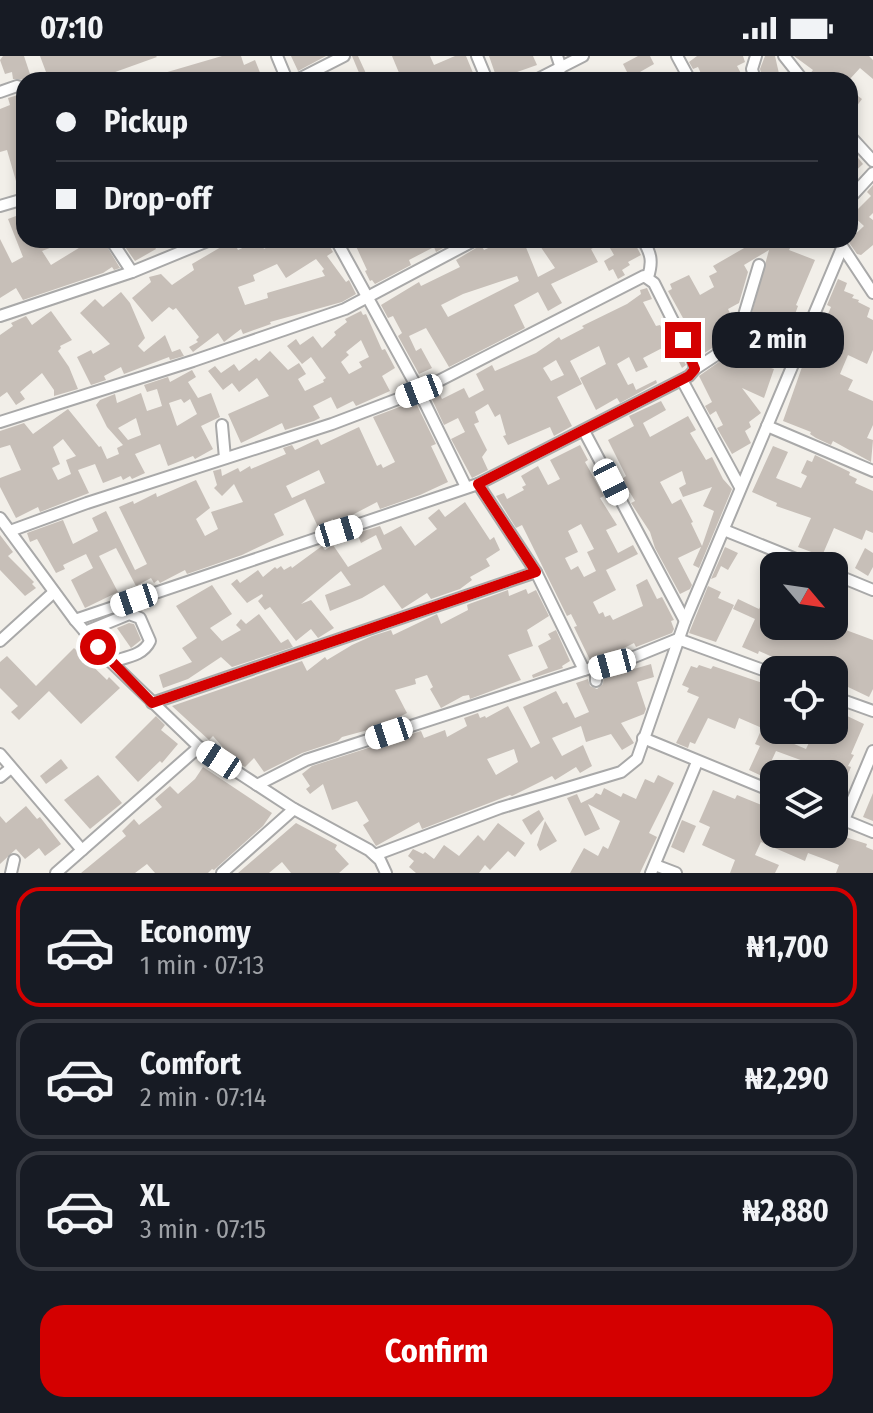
<!DOCTYPE html>
<meta charset="utf-8">
<style>
body{margin:0;font-family:"Fira Sans Condensed",sans-serif;background:#20242c;color:#f1f3f6;height:100vh;display:flex;flex-direction:column;font-size:30px;white-space:nowrap}
*{box-sizing:border-box;margin:0}
p{font-size:26px;color:#9ea1a6}
.icon{flex:none;width:44px;height:44px;fill:none;stroke:currentColor;stroke-width:2;stroke-linecap:round;stroke-linejoin:round}
.map{position:relative;height:817px;overflow:hidden}
.side{display:flex;flex-direction:column;background:#171b24;flex:1}
.side>*{flex:none}
.banner{position:absolute;left:16px;top:16px;width:842px;height:176px;border-radius:24px;box-shadow:0 4px 12px #0003;display:grid;align-content:center;height:176px;padding:0 40px;background:#171b24}
.needle{width:52px;rotate:119deg}
.buttons{position:absolute;left:760px;top:496px;display:grid;gap:16px}
.buttons a{display:grid;place-items:center;width:88px;height:88px;border-radius:16px;background:#171b24;box-shadow:0 4px 12px #0003;font-size:40px}
.end{position:absolute;width:36px;height:36px;margin:-18px;border:10px solid #d40000;background:#fff;box-shadow:0 0 0 4px #fff}
.from{border-radius:50%}
.bubble{position:absolute;height:56px;border-radius:24px;background:#171b24;box-shadow:0 4px 12px #0003;font-size:26px;font-weight:700;line-height:56px;text-align:center}
.car{position:absolute;width:24px;height:48px;margin:-24px -12px;border-radius:10px;box-shadow:0 0 6px 2px #0007;background:linear-gradient(#fff 24%,#345 0 40%,#fff 0 76%,#345 0 86%,#fff 0)}
.banner b{display:flex;align-items:center;gap:28px;height:76px;font-size:30px}
.banner b+b{border-top:2px solid #363941}
.banner i{width:20px;height:20px;background:#f1f3f6}
ul{padding:14px 0 0;list-style:none}
li{display:flex;align-items:center;gap:24px;height:120px;margin:0 16px 12px;padding:0 24px;border:4px solid #363941;border-radius:24px}
li div{flex:1}
li b{display:block;font-size:30px}
li em{font-style:normal;font-weight:700}
li.current{border-color:#d40000}
li>.icon{width:72px;height:72px;stroke-width:1.5}
.button{display:flex;gap:16px;margin-top:auto;padding:16px 40px}
.button a{flex:1;height:92px;border-radius:24px;background:#d40000;color:#fff;font-size:32px;font-weight:700;line-height:92px;text-align:center}
.status{display:flex;justify-content:space-between;align-items:center;height:56px;padding:0 40px;background:#171b24;direction:ltr}
.status svg{height:22px;fill:currentColor}
.map>svg:first-child{display:block}
.building{fill:#c7bfb8;fill-rule:evenodd}
.lines{fill:none;stroke-linecap:round;stroke-linejoin:round}
.minor-casing{stroke:#a9a9a9;stroke-width:14}
.minor{stroke:#fff;stroke-width:10}
.route{stroke:#d40000;stroke-width:10}
</style>
<div class="status"><b>07:10</b><svg viewBox="0 0 49 12"><path d="M0 12V9h3v3zM5 12V6h3v6zM10 12V3h3v9zM15 12V0h3v12zM26 1h20v11H26zM47 4h2v5h-2z"/></svg></div>
<div class="map">
<svg width="873" height="817" viewBox="0 0 873 817">
<rect width="100%" height="100%" fill="#f2efe9"/>
<!-- building -->
<g class="building">
<path d="M3 0H24L32 24 13 23 12 16 5 18 0 4Z"/>
<path d="M40 0H156L157 1 93 24H49Z"/>
<path d="M222 0H241L244 9 255 4 263 24H167L164 17Z"/>
<path d="M291 0H326L298 15Z"/>
<path d="M352 0H358L369 24H362Z"/>
<path d="M392 0H430L434 9 455 0H466L476 24H402Z"/>
<path d="M489 0H533L537 9 497 23Z"/>
<path d="M638 0H650L654 8 640 16 661 24H631L623 8Z"/>
<path d="M697 0H743L745 6 737 10 743 21 737 24H704L698 11 693 13 689 6Z"/>
<path d="M765 0H775L780 22 763 24 760 13Z"/>
<path d="M794 0H869L873 4V23L860 12 849 24H812L809 19 813 14Z"/>
<path d="M850 34 862 43 850 59Z"/>
<path d="M18 39 24 40V87L20 88 24 99V130L18 132 7 94 0 96V53L10 49 8 42Z"/>
<path d="M850 92 863 108 850 120Z"/>
<path d="M873 129V157L869 161 873 164V189L861 199 857 198 848 185 864 170 852 159 871 140 867 136Z"/>
<path d="M24 157V184H34L36 189 50 184H70L42 195 51 209 92 184H103L120 212 114 214 112 211 103 217 23 244 16 232 0 242V183L12 207 23 201 8 163Z"/>
<path d="M151 184 156 193 135 205 121 185Z"/>
<path d="M233 184 238 194 260 184 264 193 279 184H326L333 196 327 200 346 226 349 224 356 238 342 246 270 266 271 268 243 278 241 273 224 286 218 277 193 296 189 291 198 286 196 284 199 281 176 252 173 254 169 251 152 266 132 242 151 226 149 221 161 218 172 229 194 214 192 208ZM316 203 324 213 322 215 325 220 267 237 268 242 245 249 238 231 255 225 253 219 277 208 286 222Z"/>
<path d="M363 184H451L452 187 436 196 434 191 409 204 411 209 375 228 372 224 370 225 365 215 367 214 355 188Z"/>
<path d="M505 184H523L538 221 555 212 536 184H633L641 199 628 206 630 209 622 214 625 219 618 223 613 213 609 215 604 205 614 199 606 185 591 193 598 206 551 228 562 247 548 255 538 236 514 249 525 272 449 311 426 272 409 280 416 295 421 292 432 312 419 318 398 280 402 277 393 260 388 262 381 249 419 226 421 230 460 211 456 204 481 189 484 194ZM517 220 519 225 448 261 441 249 463 238Z"/>
<path d="M758 184H776L790 192 789 194 815 204 796 249 798 250 790 272 796 275 787 292 776 287 765 310 774 313 764 342 742 332 761 357 749 366 751 371 745 375 751 387 732 398 717 372 723 369 716 355 710 359 705 350 712 346 699 320 743 289 769 194 744 209 748 216 739 247 728 253 733 263 728 266 731 273 729 281 703 298 668 235 672 233 670 228 689 219 700 239 714 231 709 220 717 216 713 210Z"/>
<path d="M838 223 847 227 844 235 854 239 852 242 859 244 858 246 870 252 867 261 873 264V294L867 308 848 299 840 318 853 324 848 334 873 345V369L867 382 873 384 871 406 833 385 831 389 816 382 810 378 811 376 783 365 808 294 817 271 822 272 831 251 827 249Z"/>
<path d="M647 232 652 243 643 246 656 270 660 269 665 279 670 277 686 309 682 312 670 288 643 302 648 311 636 316 629 301 617 308 628 329 633 327 636 334 656 324 657 327 620 347 617 342 596 354 580 322 606 308 599 290 570 305 582 328 557 341 572 370 554 380 550 371 508 389 503 380 506 379 500 358 495 361 488 348 475 356 479 366 474 368 487 394 482 401 488 414 472 422 451 383 465 376 458 362 444 369 430 339 438 335 442 343 464 332 469 342 484 334 476 318 492 309 495 315 536 297 559 281 561 284 584 272 582 270 627 248 641 238 640 234ZM556 304 564 319 551 325 543 312Z"/>
<path d="M121 236 130 247 145 282 138 290 144 296 165 279 172 296 180 293 184 300 170 304 169 301 124 318 121 311 104 320 106 324 91 329 77 301 91 294 93 298 110 288 80 257 95 243 103 251Z"/>
<path d="M51 255 72 284 60 290 61 292 58 295 69 311 78 333 54 340V334L42 317 20 336 25 343 16 349 7 336 0 341V279L13 270 11 267 24 261 26 260 32 269Z"/>
<path d="M361 255 363 259 366 258 382 294 385 293 395 312 382 320 390 335 356 350 353 345 337 353 331 341 313 350 320 362 314 365 285 374 282 367 241 387 228 358 269 340 257 322 239 336 232 327 223 334 208 315 215 310 221 317 234 308 239 315 256 302 259 305 270 295 288 314 299 307 306 318 298 323 305 335 324 326 323 324 326 322 311 301 302 308 287 290 296 283 300 289 313 280 322 292 336 279 334 276 347 266 345 263ZM361 284 369 301 359 306 362 311 349 318 341 306 349 299 346 296Z"/>
<path d="M192 314 196 321 188 326 198 342 211 337 220 361 201 370 213 393 195 403 193 400 168 410 160 388 135 398 145 417 132 423 130 420 123 424 121 420 103 427 95 408 78 414 89 437 40 456 38 451 16 462 0 431V422L21 414 10 389 0 392V375L24 367 33 378 68 353 99 391 101 390 107 403 119 398 117 392 123 389 107 371 96 349 100 344 115 338 117 347 141 337 147 355 162 350 157 333 147 336 144 329 168 321 170 326ZM181 343 184 347 190 343 197 358 177 370 169 347ZM136 362 141 379 128 384 118 372ZM63 383 76 400 66 404 71 418 58 424 52 412 60 408 53 391Z"/>
<path d="M415 345 436 388 431 390 448 426 420 439 380 453 377 446 335 468 333 463 318 471 305 443 274 458 284 479 242 499 187 518 185 514 160 527 158 524 154 527 151 522 136 530 116 492 99 500 118 536 85 552 71 524 93 512 86 498 63 509 65 513 56 517 37 483 30 486 27 477 63 464 73 488 98 475 92 462 106 455 135 514 147 508 119 451 133 445 134 448 156 437 157 441 196 424 210 452 196 463 205 480 218 473 211 456 243 446 234 428 222 440 214 432 217 429 213 415 221 413 222 420 238 412 240 416 250 410 251 413 286 398 283 392 292 389 295 394 318 383 321 389 359 371 377 410 381 408 383 412 395 406 373 361ZM319 414 325 427 292 442 286 430Z"/>
<path d="M661 345 666 354 643 367 650 381 688 360 696 374 690 377 706 404 712 401 723 423 732 433 699 512 693 509 701 491 678 502 692 529 690 533 680 538 655 492 650 476 631 447 635 445 622 423 626 420 608 384 634 370 629 360ZM682 415 686 428 679 432 683 441 712 431 703 450 714 455 702 490 691 467 693 466 681 443 672 448 660 426Z"/>
<path d="M580 389 588 404 585 406 604 440 600 442 617 469 606 474 618 497 633 489 638 498 606 514 616 534 593 546 599 558 603 556 605 561 610 559 613 564 643 550 636 529 647 523 657 543 662 541 674 564 671 565 674 573 672 577 636 591 634 587 610 599 609 597 590 604 574 571 577 570 571 558 567 560 522 469 516 472 496 440 504 437 507 443 524 434 522 431 526 429 521 420 538 410 548 429 560 423 550 404ZM581 468 594 493 587 496 596 515 584 521 578 510 571 514 565 502 578 496 568 475Z"/>
<path d="M773 390 788 396 776 422 801 432 807 420 801 417 807 404 812 406 815 399 850 416 849 419 857 423 855 427 873 435V477L866 474 862 484 834 472 822 500 798 491 811 462 776 450 777 447 752 436Z"/>
<path d="M465 446 490 484 494 481 500 494 486 503 490 510 470 521 472 524 460 533 431 543 427 537 402 553 384 529 362 542 330 555 325 539 351 529 341 515 301 548 311 544 334 572 318 582 311 573 296 585 270 551 265 554 258 545 263 540 262 538 247 547 231 528 237 523 240 527 258 514 263 521 275 511 277 513 281 510 284 514 291 510 292 512 322 490 325 494 333 489 348 511 382 493 376 479 361 487 357 477 380 470 384 479 401 470 415 490 437 473 428 462 439 453 445 461Z"/>
<path d="M0 479 13 496 8 500 34 526 32 528 36 532 25 540 0 514Z"/>
<path d="M725 491 738 497 728 514 721 510 716 521 711 523Z"/>
<path d="M865 492 873 497V511L868 520 855 512Z"/>
<path d="M212 529 232 558 210 572 222 585 241 574 236 569 241 563 246 568 259 558 281 587 288 583 293 591 232 611 221 601 188 623 163 632 159 619 192 606 182 592 197 582 176 550Z"/>
<path d="M708 530 721 536 718 542 734 549 716 586 689 577Z"/>
<path d="M526 533 528 538 536 534 549 560 527 574 533 590 508 599 521 624 470 643 469 639 463 640 441 652 430 633 433 631 427 619 415 623 416 628 395 634 407 657 389 666 390 668 342 681 338 685 302 697 264 716 254 702 245 711 235 705 213 680 209 684 172 650 302 605 307 615 325 601 327 604 352 589 372 580 391 574 393 579 437 558 441 568 468 554 467 549 469 548 508 534 509 540Z"/>
<path d="M768 537 774 540V570H835L873 584V633L869 641 848 631 846 635 837 631 834 628V614H801L759 595 758 598 742 591 755 563 733 553 738 543 759 553Z"/>
<path d="M129 567 134 568 141 584 131 592 117 572Z"/>
<path d="M556 574 570 605 562 610 563 612 533 622 532 619 548 612 538 590 551 583 548 578Z"/>
<path d="M74 592 107 624 109 621 120 632 81 668 49 635 19 664 11 656 18 650 0 632V606L7 600 36 630Z"/>
<path d="M651 608 654 621 637 626 646 653 644 658 621 667 634 687 622 694 611 678 586 686 581 670 552 682 562 700 583 689 592 710 580 717 576 711 555 724 552 720 512 740 510 739 422 773 419 766 376 790 363 769 369 765 357 745 332 754 323 728 310 738 306 733 310 730 302 718 312 710 421 675 424 682 445 674 447 681 467 670 464 662 478 657 480 662 485 660 486 662 508 650 531 692 540 687 523 651 556 635 563 648 567 646 575 662 589 656 576 627 588 623 590 630 597 633 603 628 604 617 619 614 620 617ZM514 693 518 706 496 719 487 703Z"/>
<path d="M699 609 711 613 713 610 774 631V674H784L780 682 806 693 815 674H834V650L847 654 845 659 864 668 851 698 854 699 848 710 851 711 840 736 834 734V718H823L825 713 776 695 764 721 749 714 760 690 755 688 762 672 739 662 735 673 708 662 695 688 690 686 688 692 676 687 699 641 687 636 689 632 682 629 691 610 697 612Z"/>
<path d="M156 660 165 669 161 674 178 688 162 707 160 705 138 726 115 701Z"/>
<path d="M61 703 68 712 46 728 40 720Z"/>
<path d="M203 711 272 757 263 770 214 814 212 813 208 817H155L147 808 135 817H81L126 780 122 775 134 763 139 769 162 751 155 743 170 730 178 738 195 723Z"/>
<path d="M98 719 122 747 90 773 64 744Z"/>
<path d="M658 719 674 727 649 777 657 781 640 817H570L584 792 598 800 603 790 608 793 620 765 588 748 600 773 585 780 567 742 577 738 581 747 593 741 596 737 601 739 604 732 621 741 623 737 636 743 645 723 654 727Z"/>
<path d="M713 734 735 743 737 739 774 754V778H836L867 788 866 791 873 794V817H836L839 809 824 803 808 797 805 805 761 786 755 799 779 809 775 817H730L735 804 702 789 710 771 699 766Z"/>
<path d="M873 737V765L863 761Z"/>
<path d="M26 750 37 763 40 761 61 788 45 800 39 792 25 803 16 793 0 808V760L6 767Z"/>
<path d="M539 754 544 763 531 779 522 764Z"/>
<path d="M682 764 696 770 684 797 671 791Z"/>
<path d="M545 765 557 785 540 795 537 789Z"/>
<path d="M296 767 337 789 335 793 349 808 339 817H291L282 806 269 817H238Z"/>
<path d="M498 767 525 787 515 801 508 795 490 814 485 809 479 817H416L409 811 414 805 408 800 413 793 423 798 425 796 434 803 444 789 459 800 478 779 484 785Z"/>
</g>
<g class="lines">
<!-- minor casing -->
<g class="minor-casing">
<g id="minor">
<path d="M277 0 287 24"/>
<path d="M477 0 487 24"/>
<path d="M557 0 561 12"/>
<path d="M677 0 690 24"/>
<path d="M784 0 803 24"/>
<path d="M297 24 344 0"/>
<path d="M536 24 583 0"/>
<path d="M755 24 752 13 756 0"/>
<path d="M0 36 17 30 24 32"/>
<path d="M850 80 873 105"/>
<path d="M850 142 873 117"/>
<path d="M0 150 24 143"/>
<path d="M111 184 132 216"/>
<path d="M336 184 419 335 466 431"/>
<path d="M643 184C651 198 653 205 648 221"/>
<path d="M838 184 873 237"/>
<path d="M0 260 132 216 210 184"/>
<path d="M695 313 736 286 759 209"/>
<path d="M682 324 740 431"/>
<path d="M0 366 193 305 345 253 475 184"/>
<path d="M222 369 225 402"/>
<path d="M767 370 873 415"/>
<path d="M584 375 685 565"/>
<path d="M478 428 536 516 584 614"/>
<path d="M0 462 75 564 111 606 199 691 294 753 369 794 380 804 386 817"/>
<path d="M724 474 813 510"/>
<path d="M10 475 87 447 332 368 419 335 644 220 654 227 693 305 695 313 689 320 478 428 75 564"/>
<path d="M834 518 873 534"/>
<path d="M85 576 129 558 140 562 150 585C143 600 126 601 111 606"/>
<path d="M0 585 54 536"/>
<path d="M596 625V612"/>
<path d="M834 641 873 655"/>
<path d="M152 647 536 516"/>
<path d="M643 682 774 736"/>
<path d="M0 698 82 794"/>
<path d="M0 721 11 712"/>
<path d="M257 729 306 704 584 614 629 603 678 583 774 618"/>
<path d="M834 760 873 776"/>
<path d="M844 764 873 695"/>
<path d="M375 799 500 752 621 716 637 703 685 565 842 192"/>
<path d="M655 809 676 817"/>
<path d="M11 817 14 804"/>
<path d="M56 817 199 691"/>
<path d="M222 817 294 753"/>
<path d="M651 817 697 706"/>
</g>
</g>
<!-- minor -->
<use href="#minor" class="minor"/>
</g>
<g class="lines">
<!-- route -->
<path class="route" d="M98 591 152 647 536 516 478 428 689 320 695 313 683 284"/>
</g>
</svg>
<div class="buttons">
<a><svg class="needle" viewBox="-14 -14 28 28"><path d="M0-13l5 13h-10z" fill="#e53935"/><path d="M0 13l5-13h-10z" fill="#9ea1a6"/></svg></a>
<a><svg class="icon" aria-label="locate" viewBox="0 0 24 24"><circle cx="12" cy="12" r="6"/><path d="M12 2v4M12 18v4M2 12h4M18 12h4"/></svg></a>
<a><svg class="icon" aria-label="layers" viewBox="0 0 24 24"><path d="M12 4l9 5-9 5-9-5zM3 14l9 5 9-5"/></svg></a>
</div>
<i class="end from" style="left:98px;top:591px"></i>
<i class="end" style="left:683px;top:284px"></i>
<div class="bubble" style="left:712px;top:256px;width:132px">2 min</div>
<i class="car" style="left:419px;top:335px;rotate:249deg"></i>
<i class="car" style="left:611px;top:426px;rotate:153deg"></i>
<i class="car" style="left:339px;top:475px;rotate:73deg"></i>
<i class="car" style="left:134px;top:544px;rotate:251deg"></i>
<i class="car" style="left:612px;top:608px;rotate:255deg"></i>
<i class="car" style="left:389px;top:677px;rotate:252deg"></i>
<i class="car" style="left:219px;top:704px;rotate:303deg"></i>
<div class="banner">
<b><i class="from"></i>Pickup</b>
<b><i></i>Drop-off</b>
</div>
</div>
<section class="side">
<ul>
<li class="current"><svg class="icon" aria-label="car" viewBox="0 0 24 24"><path d="M5 17H2v-5l4-1 3-4h7l3 4 3 1v5h-3M9 17h6M6 11h13"/><circle cx="7" cy="17" r="2"/><circle cx="17" cy="17" r="2"/></svg><div><b>Economy</b><p>1 min · 07:13</p></div><em>₦1,700</em></li>
<li><svg class="icon" aria-label="car" viewBox="0 0 24 24"><path d="M5 17H2v-5l4-1 3-4h7l3 4 3 1v5h-3M9 17h6M6 11h13"/><circle cx="7" cy="17" r="2"/><circle cx="17" cy="17" r="2"/></svg><div><b>Comfort</b><p>2 min · 07:14</p></div><em>₦2,290</em></li>
<li><svg class="icon" aria-label="car" viewBox="0 0 24 24"><path d="M5 17H2v-5l4-1 3-4h7l3 4 3 1v5h-3M9 17h6M6 11h13"/><circle cx="7" cy="17" r="2"/><circle cx="17" cy="17" r="2"/></svg><div><b>XL</b><p>3 min · 07:15</p></div><em>₦2,880</em></li>
</ul>
<div class="button"><a>Confirm</a></div>
</section>
